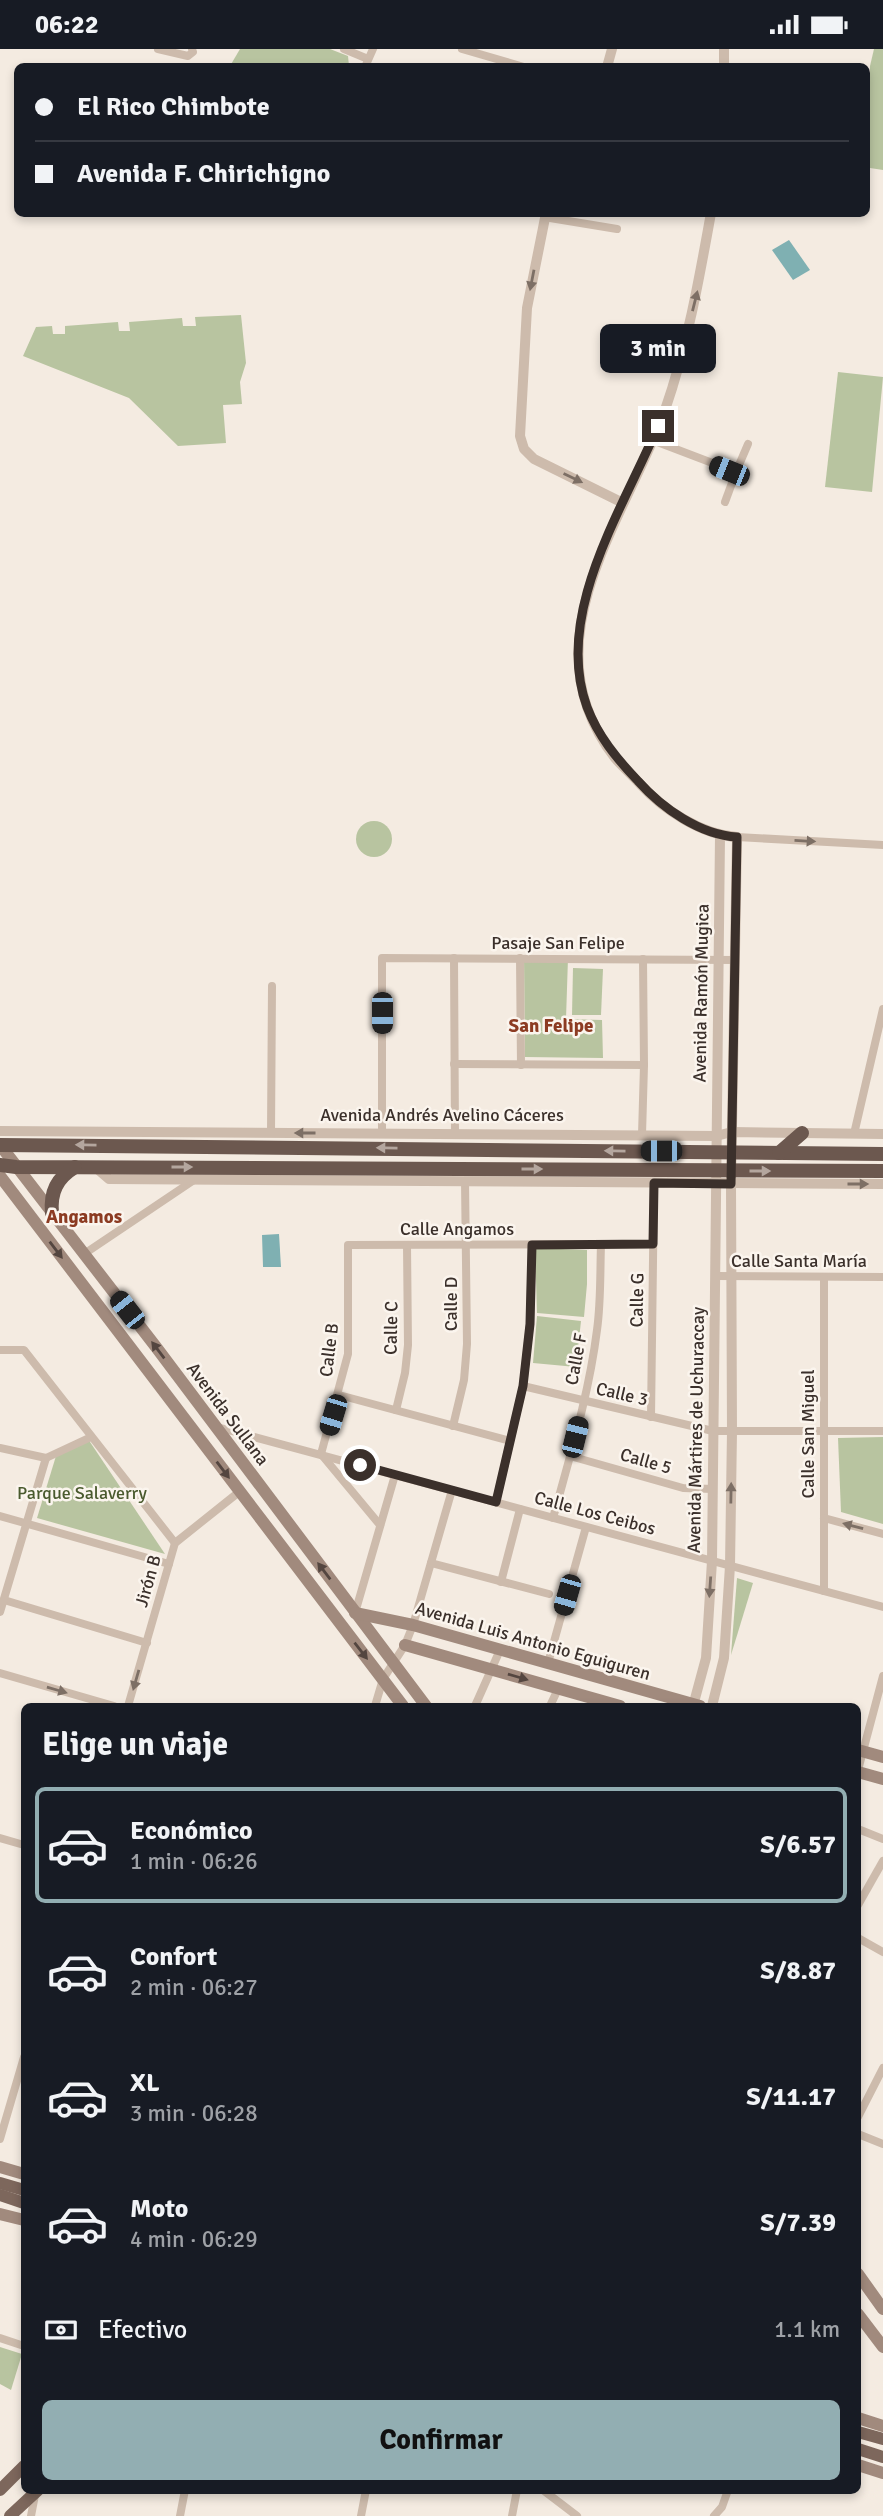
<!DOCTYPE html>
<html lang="es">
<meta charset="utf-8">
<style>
body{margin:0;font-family:Signika,sans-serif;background:#242831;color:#f1f3f6;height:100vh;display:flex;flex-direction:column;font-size:26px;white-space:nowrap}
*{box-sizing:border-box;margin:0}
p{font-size:23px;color:#9ea1a6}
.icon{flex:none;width:38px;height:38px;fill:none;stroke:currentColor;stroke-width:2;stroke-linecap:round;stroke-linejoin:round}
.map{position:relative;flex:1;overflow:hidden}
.drawer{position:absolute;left:21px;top:1654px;width:840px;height:791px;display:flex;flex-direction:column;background:#171b24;border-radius:10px;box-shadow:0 4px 10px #0003}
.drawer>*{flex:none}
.hud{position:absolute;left:14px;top:14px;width:856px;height:154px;border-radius:10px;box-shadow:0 4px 10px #0003;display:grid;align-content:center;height:154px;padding:0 21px;background:#171b24}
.end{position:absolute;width:32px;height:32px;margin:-16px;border:9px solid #3b302b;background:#fff;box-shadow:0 0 0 4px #fff}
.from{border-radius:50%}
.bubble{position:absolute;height:49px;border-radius:10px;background:#171b24;box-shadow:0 4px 10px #0003;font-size:23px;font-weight:800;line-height:49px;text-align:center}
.car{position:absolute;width:21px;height:42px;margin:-21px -10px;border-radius:9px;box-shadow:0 0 5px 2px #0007;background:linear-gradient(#222 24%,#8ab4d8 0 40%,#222 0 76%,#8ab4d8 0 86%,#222 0)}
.hud b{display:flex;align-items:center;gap:24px;height:66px;font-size:26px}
.hud b+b{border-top:2px solid #363941}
.hud i{width:18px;height:18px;background:#f1f3f6}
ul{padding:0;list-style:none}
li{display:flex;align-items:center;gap:21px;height:116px;margin:0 14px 10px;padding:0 7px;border:4px solid transparent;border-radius:10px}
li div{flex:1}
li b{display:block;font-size:26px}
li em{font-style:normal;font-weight:800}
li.selected{border-color:#92aeb2}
li>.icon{width:63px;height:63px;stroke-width:1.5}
h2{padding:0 21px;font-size:32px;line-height:84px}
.pay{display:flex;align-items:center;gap:18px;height:77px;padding:0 21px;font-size:26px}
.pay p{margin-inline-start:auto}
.cta{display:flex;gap:14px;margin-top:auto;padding:14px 21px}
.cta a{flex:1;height:80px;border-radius:10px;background:#92aeb2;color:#111;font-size:28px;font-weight:800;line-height:80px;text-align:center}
.status{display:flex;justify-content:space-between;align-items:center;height:49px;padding:0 35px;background:#171b24;direction:ltr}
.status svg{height:19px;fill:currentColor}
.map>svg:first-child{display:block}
.green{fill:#b8c4a0}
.water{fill:#7fb0b2}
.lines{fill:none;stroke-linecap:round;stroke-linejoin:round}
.minor{stroke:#cdbbac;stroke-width:8}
.tertiary{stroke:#cdbbac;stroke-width:10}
.secondary{stroke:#a18a7d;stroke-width:12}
.primary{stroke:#7d675c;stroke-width:12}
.trunk{stroke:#6c584f;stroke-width:14}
.oneway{fill:#7d6f65}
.oneway2{fill:#b4a69e}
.oneway3{fill:#544640}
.route{stroke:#3b302b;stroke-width:9}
.labels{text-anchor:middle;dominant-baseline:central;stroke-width:5;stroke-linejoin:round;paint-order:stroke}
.street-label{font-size:18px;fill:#3b302b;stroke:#fbf5ee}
.park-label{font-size:18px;fill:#4a5a2e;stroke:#fbf5ee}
.neighbourhood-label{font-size:19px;font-weight:bold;fill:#8c3b22;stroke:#fbf5ee}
</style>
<div class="status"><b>06:22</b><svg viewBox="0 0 49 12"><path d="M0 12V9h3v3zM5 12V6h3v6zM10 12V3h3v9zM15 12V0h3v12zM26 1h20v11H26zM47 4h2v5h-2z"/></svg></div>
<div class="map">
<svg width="883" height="2467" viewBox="0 0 883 2467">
<rect width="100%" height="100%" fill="#f4ebe1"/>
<!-- green -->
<g class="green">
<path d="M240 0H330L348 7 349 17H230Z"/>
<path d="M874 0H883V121L870 119V17Z"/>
<path d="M241 266 246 314 240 333 242 355 223 356 226 394 178 397 129 349 23 307 36 278 52 277 53 285H65V277L118 273 119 282H130L129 273 182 269 183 277H196L195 268Z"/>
<path d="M838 323 883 328 872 443 825 438Z"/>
<circle cx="374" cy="790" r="18"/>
<path d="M524 909H568L566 970 602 971 603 1009 525 1008Z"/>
<path d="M573 919 603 920 601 966H572Z"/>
<path d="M535 1199 587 1201V1235L584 1268 537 1264Z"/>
<path d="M537 1267 581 1272 576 1318 533 1314Z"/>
<path d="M883 1388V1475L841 1463 838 1389Z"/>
<path d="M88 1390 165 1505 37 1469 56 1407Z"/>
<path d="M737 1529 753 1534 731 1606Z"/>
<path d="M0 2298 22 2305 11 2341 0 2335Z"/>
</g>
<!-- water -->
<g class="water">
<path d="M789 191 810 221 793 231 772 201Z"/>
<path d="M279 1185 281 1218H263L262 1186Z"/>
</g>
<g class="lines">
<!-- minor -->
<g class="minor">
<path d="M158 0 188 7 193 3 192 0"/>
<path d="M344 0 368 10"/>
<path d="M462 0 524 18"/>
<path d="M365 18 373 0"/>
<path d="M544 168 617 180"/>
<path d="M652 391 736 423 748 395"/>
<path d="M725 453 736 423"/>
<path d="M737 788 883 796"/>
<path d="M454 909 455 1085"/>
<path d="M520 909 521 1016"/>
<path d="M454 1015 644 1016"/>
<path d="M271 1084 272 937"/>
<path d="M382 1085V909L735 911"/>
<path d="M854 1085 883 960"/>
<path d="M642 1086 644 1016 643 910"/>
<path d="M84 1205 194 1131"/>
<path d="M715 1227 883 1228"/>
<path d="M824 1228V1542"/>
<path d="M0 1301H24L175 1494"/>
<path d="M523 1337 713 1382H883"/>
<path d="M339 1346 510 1392"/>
<path d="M396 1361 405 1324 408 1296 407 1196"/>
<path d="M651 1368 654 1134"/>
<path d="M453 1377 464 1331 467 1295 465 1132"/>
<path d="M217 1378 883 1558"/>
<path d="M0 1399 46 1409"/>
<path d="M570 1407 683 1439 713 1440"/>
<path d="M46 1409 91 1388"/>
<path d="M496 1453 523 1337 530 1275 532 1196"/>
<path d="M0 1467 169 1515"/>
<path d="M553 1469C570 1407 589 1345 597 1281 601 1253 600 1224 601 1195"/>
<path d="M824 1469 883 1485"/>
<path d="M380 1476 321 1405 348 1305V1196L653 1195"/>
<path d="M431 1514 549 1545"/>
<path d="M501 1533 520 1460"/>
<path d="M4 1551 147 1594"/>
<path d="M0 1563 46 1409"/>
<path d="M355 1564 395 1426"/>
<path d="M548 1614 586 1478"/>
<path d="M0 1624 114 1657"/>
<path d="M128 1657 175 1494 239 1443"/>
<path d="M375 1657 383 1630 405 1596 413 1576 452 1441"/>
<path d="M475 1657 500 1601"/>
<path d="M550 1657 558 1640"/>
<path d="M858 1721 883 1627"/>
<path d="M858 1780 883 1790"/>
<path d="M0 1789 24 1796"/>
<path d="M858 1856 883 1812"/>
<path d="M858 1889 883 1903"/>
<path d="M858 2068 883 2019"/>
<path d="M858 2085 883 2095"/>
<path d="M0 2090 24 2008"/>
<path d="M0 2289 24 2297"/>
<path d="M543 2441 577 2467"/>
<path d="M31 2467 35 2446"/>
<path d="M180 2467 185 2441"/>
<path d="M361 2467 366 2441"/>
<path d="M512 2467 517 2441"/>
<path d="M714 2467 722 2458 728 2441"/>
</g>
<!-- tertiary -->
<g class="tertiary">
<path d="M724 0V18"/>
<path d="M607 18 612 0"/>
<path d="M546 164 527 259 520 387 524 400 534 410 623 454"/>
<path d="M711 164C699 231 687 298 665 361 624 473 525 593 615 709 623 718 633 727 641 736 664 761 702 786 737 788L731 1135 732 1382 730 1517 724 1609 712 1657"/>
<path d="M0 1082 716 1087 732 1083 883 1085"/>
<path d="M95 1118 109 1130 883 1135"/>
<path d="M693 1657 706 1609 712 1512 720 787"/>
</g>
<!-- secondary -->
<g class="secondary">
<path d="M0 1096 156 1298 426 1657"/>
<path d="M0 1127 403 1657"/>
<path d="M355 1564 413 1576 700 1657"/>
<path d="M405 1596 620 1657"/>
<path d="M858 1701 883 1708"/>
<path d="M858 1723 883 1730"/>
<path d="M0 2118 24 2125"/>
<path d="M0 2165 24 2171"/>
<path d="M858 2225 883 2260"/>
<path d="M858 2265 883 2298"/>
<path d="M858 2369 883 2377"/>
<path d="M858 2416 883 2424"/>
</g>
<!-- primary -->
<g class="primary">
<path d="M0 2134 24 2141"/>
<path d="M0 2146 24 2154"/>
<path d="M858 2383 883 2390"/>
<path d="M858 2400 883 2408"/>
<path d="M0 2441 24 2417"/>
<path d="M10 2467 38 2441"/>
</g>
<!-- trunk -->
<g class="trunk">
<path d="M0 1096 883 1105"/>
<path d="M779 1104 802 1084"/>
<path d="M0 1116 16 1118 883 1122"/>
<path d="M52 1164C50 1143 57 1129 75 1118"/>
</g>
</g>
<!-- one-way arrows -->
<defs><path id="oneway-solid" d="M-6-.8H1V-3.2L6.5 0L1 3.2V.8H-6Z" transform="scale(1.75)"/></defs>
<g class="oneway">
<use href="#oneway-solid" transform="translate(532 231) rotate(101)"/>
<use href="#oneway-solid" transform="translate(695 252) rotate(-76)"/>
<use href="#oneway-solid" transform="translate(573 429) rotate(26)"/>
<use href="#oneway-solid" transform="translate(805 792) rotate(3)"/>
<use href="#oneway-solid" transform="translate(305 1084) rotate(-180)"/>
<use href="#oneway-solid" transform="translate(858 1135)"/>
<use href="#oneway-solid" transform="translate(731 1444) rotate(-89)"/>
<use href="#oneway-solid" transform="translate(853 1477) rotate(-165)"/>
<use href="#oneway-solid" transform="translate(710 1538) rotate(94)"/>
<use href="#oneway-solid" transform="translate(136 1631) rotate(106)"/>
<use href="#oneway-solid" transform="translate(57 1641) rotate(16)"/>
</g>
<g class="oneway2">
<use href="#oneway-solid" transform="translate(86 1096) rotate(-179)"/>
<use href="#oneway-solid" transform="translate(387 1099) rotate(-179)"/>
<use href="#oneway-solid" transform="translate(615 1102) rotate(-179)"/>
<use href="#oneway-solid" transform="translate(182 1118)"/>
<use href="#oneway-solid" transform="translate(532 1120)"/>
<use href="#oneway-solid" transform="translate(760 1122)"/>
</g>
<g class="oneway3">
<use href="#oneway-solid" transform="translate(56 1201) rotate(53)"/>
<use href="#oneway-solid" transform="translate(158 1301) rotate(-127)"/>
<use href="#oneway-solid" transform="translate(223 1421) rotate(53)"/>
<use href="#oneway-solid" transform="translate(324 1522) rotate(-127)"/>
<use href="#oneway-solid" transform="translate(361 1602) rotate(52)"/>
<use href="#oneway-solid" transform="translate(518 1628) rotate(16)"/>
</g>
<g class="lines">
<!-- route -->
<path class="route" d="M360 1416 496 1453 523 1337 530 1275 532 1196 653 1195 654 1134 731 1135 737 788C700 786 662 759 638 732 617 710 598 687 587 658 553 565 623 460 658 377"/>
</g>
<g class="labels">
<!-- street labels -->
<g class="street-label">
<text x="558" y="894">Pasaje San Felipe</text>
<text transform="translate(701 944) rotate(-89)">Avenida Ramón Mugica</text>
<text x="442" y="1066">Avenida Andrés Avelino Cáceres</text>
<text x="457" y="1180">Calle Angamos</text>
<text x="799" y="1212">Calle Santa María</text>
<text transform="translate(637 1251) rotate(-89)">Calle G</text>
<text transform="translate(451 1255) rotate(-90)">Calle D</text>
<text transform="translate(391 1279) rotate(-89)">Calle C</text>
<text transform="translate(329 1301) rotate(-83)">Calle B</text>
<text transform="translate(576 1310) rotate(-79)">Calle F</text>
<text transform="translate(622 1345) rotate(13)">Calle 3</text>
<text transform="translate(228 1365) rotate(53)">Avenida Sullana</text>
<text transform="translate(696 1381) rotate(-89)">Avenida Mártires de Uchuraccay</text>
<text transform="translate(808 1385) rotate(-90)">Calle San Miguel</text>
<text transform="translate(646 1412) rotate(16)">Calle 5</text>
<text transform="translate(595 1464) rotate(15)">Calle Los Ceibos</text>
<text transform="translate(148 1532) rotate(-74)">Jirón B</text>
<text transform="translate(533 1592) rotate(16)">Avenida Luis Antonio Eguiguren</text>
</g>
<!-- park labels -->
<g class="park-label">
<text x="82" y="1444">Parque Salaverry</text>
</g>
<!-- neighbourhood labels -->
<g class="neighbourhood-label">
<text x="551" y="977">San Felipe</text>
<text x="84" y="1168">Angamos</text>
</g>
</g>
</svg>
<i class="end from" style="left:360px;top:1416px"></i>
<i class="end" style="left:658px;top:377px"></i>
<div class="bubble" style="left:600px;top:275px;width:116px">3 min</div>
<i class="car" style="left:729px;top:422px;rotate:292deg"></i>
<i class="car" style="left:382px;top:964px;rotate:180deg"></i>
<i class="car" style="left:661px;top:1102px;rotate:270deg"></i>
<i class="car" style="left:127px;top:1261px;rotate:322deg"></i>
<i class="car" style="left:333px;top:1366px;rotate:197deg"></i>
<i class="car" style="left:575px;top:1388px;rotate:14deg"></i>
<i class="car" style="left:567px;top:1546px;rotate:196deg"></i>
<div class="hud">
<b><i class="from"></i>El Rico Chimbote</b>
<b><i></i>Avenida F. Chirichigno</b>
</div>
<section class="drawer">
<h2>Elige un viaje</h2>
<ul>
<li class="selected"><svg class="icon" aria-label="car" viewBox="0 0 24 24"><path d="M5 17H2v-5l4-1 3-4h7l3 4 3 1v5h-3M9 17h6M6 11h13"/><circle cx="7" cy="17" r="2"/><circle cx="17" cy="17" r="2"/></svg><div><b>Económico</b><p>1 min · 06:26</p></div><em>S/6.57</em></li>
<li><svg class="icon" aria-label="car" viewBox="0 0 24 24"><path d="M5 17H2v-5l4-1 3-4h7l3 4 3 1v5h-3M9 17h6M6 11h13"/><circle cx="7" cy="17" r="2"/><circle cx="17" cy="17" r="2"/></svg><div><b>Confort</b><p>2 min · 06:27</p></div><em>S/8.87</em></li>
<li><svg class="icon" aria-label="car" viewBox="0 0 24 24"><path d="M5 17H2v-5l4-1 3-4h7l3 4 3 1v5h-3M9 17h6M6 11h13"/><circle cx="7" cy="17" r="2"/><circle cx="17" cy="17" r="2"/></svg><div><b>XL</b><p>3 min · 06:28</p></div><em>S/11.17</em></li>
<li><svg class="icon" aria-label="car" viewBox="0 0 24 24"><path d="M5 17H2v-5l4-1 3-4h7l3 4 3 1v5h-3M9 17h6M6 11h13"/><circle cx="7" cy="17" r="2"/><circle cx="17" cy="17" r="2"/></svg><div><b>Moto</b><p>4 min · 06:29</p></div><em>S/7.39</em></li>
</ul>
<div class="pay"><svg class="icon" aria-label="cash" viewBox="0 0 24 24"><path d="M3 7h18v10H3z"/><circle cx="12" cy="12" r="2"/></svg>Efectivo<p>1.1 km</p></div>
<div class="cta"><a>Confirmar</a></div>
</section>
</div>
